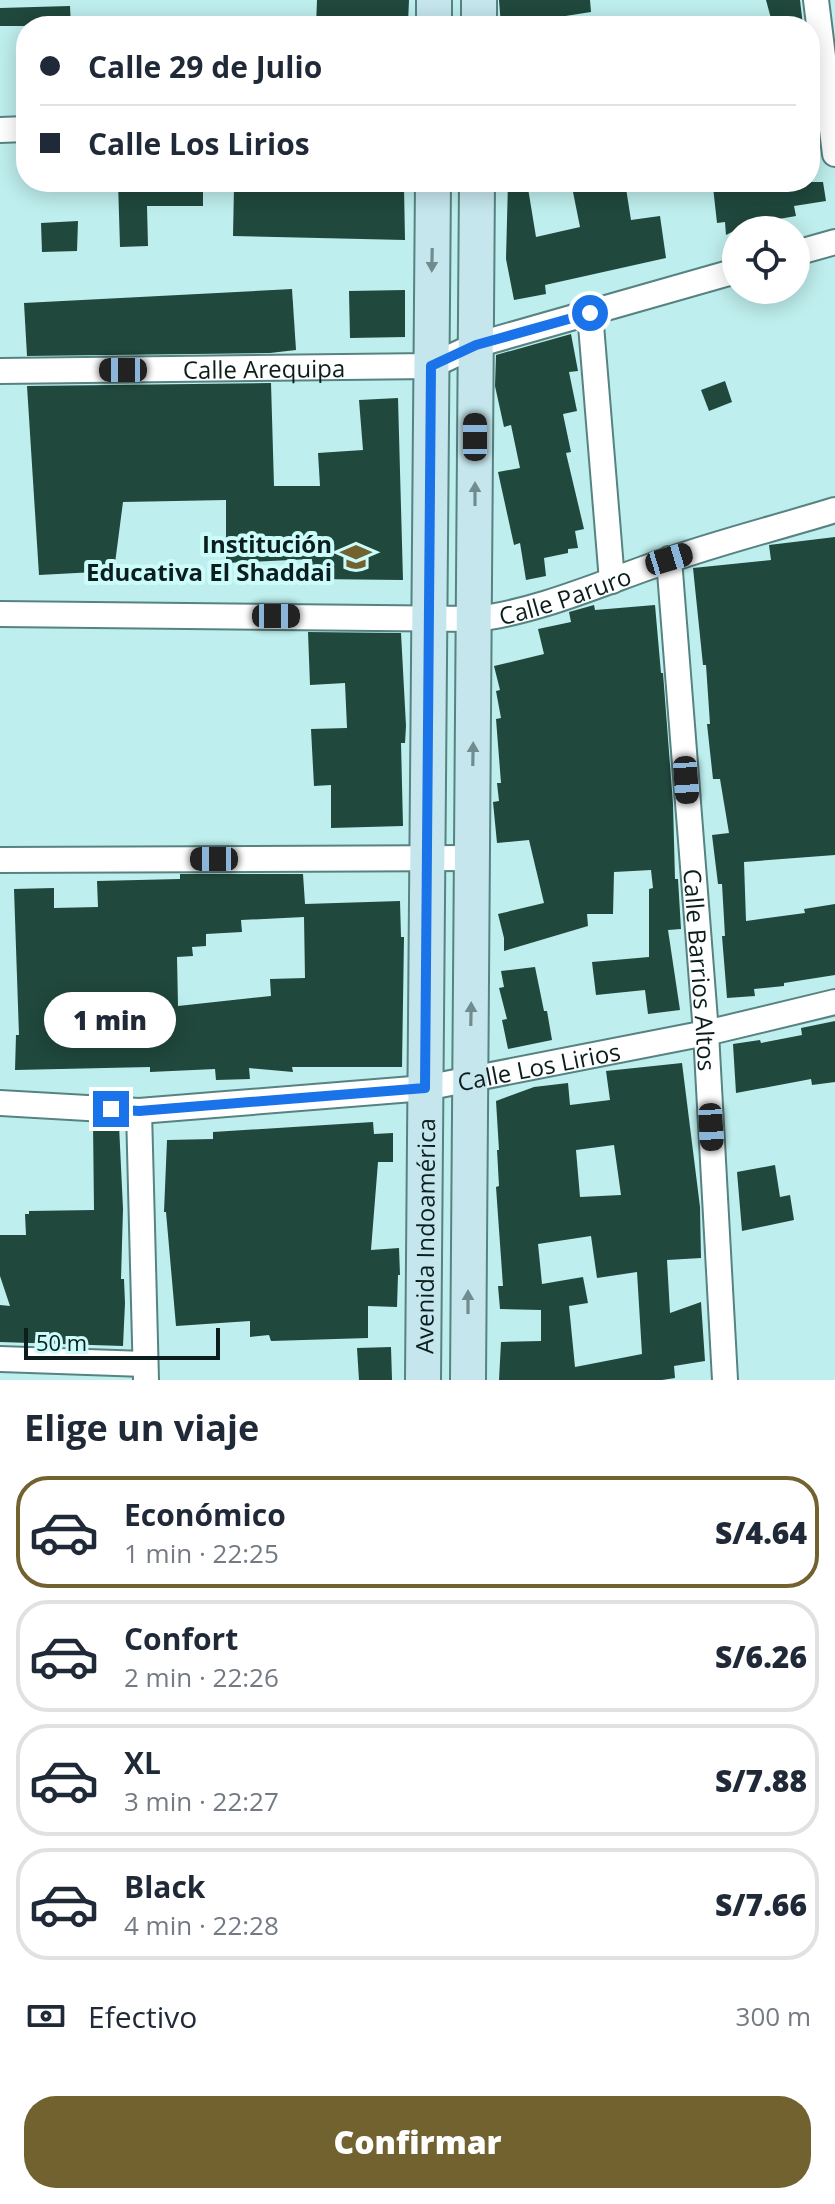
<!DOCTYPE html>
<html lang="es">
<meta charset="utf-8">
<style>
body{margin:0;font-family:"Open Sans",sans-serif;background:#f6f6f7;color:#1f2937;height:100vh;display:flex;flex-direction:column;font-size:30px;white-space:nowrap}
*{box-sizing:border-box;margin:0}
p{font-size:26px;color:#747a83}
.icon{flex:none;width:44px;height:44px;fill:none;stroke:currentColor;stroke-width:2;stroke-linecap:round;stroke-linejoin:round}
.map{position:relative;height:1380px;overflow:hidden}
.drawer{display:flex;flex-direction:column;background:#fff;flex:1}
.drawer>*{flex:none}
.top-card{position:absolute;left:16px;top:16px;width:804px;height:176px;border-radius:32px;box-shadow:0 4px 20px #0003;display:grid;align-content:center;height:176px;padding:0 24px;background:#fff}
.tools{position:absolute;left:722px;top:216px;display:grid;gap:16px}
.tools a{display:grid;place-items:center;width:88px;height:88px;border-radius:50%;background:#fff;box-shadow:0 4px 20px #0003;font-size:40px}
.scale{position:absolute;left:24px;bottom:20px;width:196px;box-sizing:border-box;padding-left:8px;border:4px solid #0b1e1d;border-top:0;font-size:22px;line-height:28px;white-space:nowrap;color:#0b1e1d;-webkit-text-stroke:6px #cbfcfa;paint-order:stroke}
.end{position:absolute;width:36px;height:36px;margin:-18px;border:10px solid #1a73e8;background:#fff;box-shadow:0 0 0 4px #fff}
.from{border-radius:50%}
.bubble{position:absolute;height:56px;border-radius:28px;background:#fff;box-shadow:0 4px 20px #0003;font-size:26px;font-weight:800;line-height:56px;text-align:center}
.car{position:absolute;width:24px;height:48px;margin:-24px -12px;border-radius:10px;box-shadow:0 0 6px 2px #0007;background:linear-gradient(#222 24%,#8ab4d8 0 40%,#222 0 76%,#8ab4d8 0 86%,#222 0)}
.top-card b{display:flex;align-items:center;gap:28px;height:76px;font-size:30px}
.top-card b+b{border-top:2px solid #e0e1e3}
.top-card i{width:20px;height:20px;background:#1f2937}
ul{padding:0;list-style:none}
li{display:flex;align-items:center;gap:24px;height:112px;margin:0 16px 12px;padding:0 8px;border:4px solid #e0e1e3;border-radius:32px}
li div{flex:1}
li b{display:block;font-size:30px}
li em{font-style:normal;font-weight:800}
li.active{border-color:#726230}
li>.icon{width:72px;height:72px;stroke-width:1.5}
h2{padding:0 24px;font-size:36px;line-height:96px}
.pay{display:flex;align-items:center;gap:20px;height:88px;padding:0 24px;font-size:30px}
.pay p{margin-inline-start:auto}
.cta{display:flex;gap:16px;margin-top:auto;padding:16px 24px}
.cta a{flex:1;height:92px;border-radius:32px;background:#726230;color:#fff;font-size:32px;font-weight:800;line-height:92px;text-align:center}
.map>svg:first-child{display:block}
.building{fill:#20483d;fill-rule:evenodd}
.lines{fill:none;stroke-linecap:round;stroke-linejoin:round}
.street-casing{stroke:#568381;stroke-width:28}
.secondary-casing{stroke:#568381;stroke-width:38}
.street{stroke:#fff;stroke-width:24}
.secondary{stroke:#c5e6ed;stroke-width:34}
.oneway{fill:#718c8f}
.route{stroke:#1a73e8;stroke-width:10}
.labels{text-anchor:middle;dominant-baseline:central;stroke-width:8;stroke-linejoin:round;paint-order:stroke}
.street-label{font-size:24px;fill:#0b1e1d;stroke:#cbfcfa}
.poi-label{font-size:24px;font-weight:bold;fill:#0b1e1d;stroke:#cbfcfa;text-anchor:end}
</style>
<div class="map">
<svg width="835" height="1380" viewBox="0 0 835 1380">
<rect width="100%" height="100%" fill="#beeeed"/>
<!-- building -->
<g class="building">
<path d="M317 0H409L408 24 352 23V26H316Z"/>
<path d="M499 0H590L591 12 501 26Z"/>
<path d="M766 0H800L803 26H773Z"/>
<path d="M70 6 71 26H0V8Z"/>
<path d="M118 182H203V206H147L148 246 120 247Z"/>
<path d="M278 182H384V188L404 187 405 240 233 236 234 187H278Z"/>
<path d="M508 182H527L536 237 580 227 571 182H625L631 220 660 216 666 258 545 285 546 294 514 300 506 259Z"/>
<path d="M737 182H823L826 201 794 206 796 216 746 225 726 235 725 222 717 223 713 187 737 184Z"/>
<path d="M78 221 77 251 42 252 41 223Z"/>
<path d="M292 289 296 350 270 353 27 356 24 303Z"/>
<path d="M405 290V337L350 338 349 291Z"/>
<path d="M571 334 578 371 569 372 577 411 563 414 571 452 566 453 584 529 575 531 578 548 568 549V553L544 558 546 576 526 580 520 543 514 545 498 472 520 468 511 425 504 427 495 386 496 355Z"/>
<path d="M725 381 732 402 709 411 701 390Z"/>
<path d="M271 383 274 486H320L318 453 363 450 359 400 398 398 403 580 313 579 312 559 226 563V500L123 502 114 571 39 575 27 386Z"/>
<path d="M835 537V855L744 862 746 921 805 913 804 909 835 904V975L784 983V986L754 989 755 996 727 998 722 936H725L722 884H718L712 835 729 833 720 779H713L707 724H710L706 665H703L693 568 771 560 769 545Z"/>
<path d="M594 605 595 610 655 605 661 673H663L673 804 675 879H678L681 929 668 930 680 1010 648 1014 645 990 596 995 592 962 649 957V889L653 888 651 870 614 872 613 914H587L588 926 504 951V938L498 914 544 903 529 840 497 843 493 802 499 801 497 783H501L496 719 501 718 496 691 500 690 494 666 544 654 538 629 571 622 569 612Z"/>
<path d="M308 632 401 633 406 726 405 743H401L403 826 331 828V785L314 786 311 729 347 728 345 683 310 685Z"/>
<path d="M180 874H303L305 904 400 901 401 937H404L402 1067H292L293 1072 249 1068 250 1079 216 1080 215 1069 150 1072V1067L15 1070 16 1035H19L14 889 54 888V908L98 907 97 881 180 879ZM304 917 305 978 270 979 271 996 178 1006 177 957 193 956 192 947 206 946V934L242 932 241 920Z"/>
<path d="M535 967 544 1011H547L552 1040 508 1049 502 1020 507 1019 499 988 504 987 501 971Z"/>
<path d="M835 1021V1082L812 1085 811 1079 736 1093 733 1044 760 1040 761 1043 802 1035 801 1028Z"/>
<path d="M682 1063 700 1207 701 1258 667 1260 670 1313 701 1302 705 1361 674 1366 675 1378 662 1380H499L501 1342 541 1341V1310L500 1309 498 1286H503L496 1187 499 1186 497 1150H499L496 1101 534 1087 568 1083 570 1105 610 1100 606 1071ZM614 1145 621 1195 580 1197 576 1150ZM591 1236 597 1278 637 1272 642 1354 575 1367 569 1306 588 1303 583 1277 542 1284 538 1244Z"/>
<path d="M373 1122 374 1134 393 1133V1162H378L371 1250 399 1248 400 1275H398L397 1307 368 1306V1338L271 1341 269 1335 250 1337V1321L176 1326 166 1212H164L167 1140 213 1139V1132Z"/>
<path d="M93 1123 119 1125 123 1209 121 1279H124L125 1303 123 1346 0 1342V1305L10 1306 0 1276V1235H26L25 1214H29V1211L94 1210Z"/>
<path d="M775 1165 780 1197 790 1195 794 1220 742 1231 737 1172Z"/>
<path d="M391 1347 392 1380H359L357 1348Z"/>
</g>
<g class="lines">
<!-- street casing -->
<g class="street-casing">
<g id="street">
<path d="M816 0 835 154"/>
<path d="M0 130 26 129"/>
<path d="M796 253 835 242"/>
<path d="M590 313 612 581"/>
<path id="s1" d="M0 371 431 366 476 345 736 271"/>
<path id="s2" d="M669 559 706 1033 725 1380"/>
<path id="s3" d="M0 614 474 619C536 613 609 580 669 560 723 541 780 527 835 510"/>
<path d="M0 860 472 858"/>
<path id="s4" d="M0 1103 139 1111 425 1088 706 1033 835 1002"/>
<path d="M139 1111 146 1380"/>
<path d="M0 1359 145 1364"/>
</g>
</g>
<!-- secondary casing -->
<g class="secondary-casing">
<g id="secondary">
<path d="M434 26V0"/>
<path d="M479 26V0"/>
<path id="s5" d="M423 1380 433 182"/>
<path d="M468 1380 477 182"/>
</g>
</g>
<!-- street -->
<use href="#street" class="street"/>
<!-- secondary -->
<use href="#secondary" class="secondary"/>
</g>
<!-- one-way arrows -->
<defs><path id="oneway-solid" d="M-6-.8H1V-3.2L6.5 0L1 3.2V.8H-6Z" transform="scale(2)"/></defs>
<g class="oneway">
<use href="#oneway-solid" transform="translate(432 260) rotate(91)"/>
<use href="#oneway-solid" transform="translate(475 494) rotate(-90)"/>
<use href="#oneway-solid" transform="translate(473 754) rotate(-89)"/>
<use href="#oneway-solid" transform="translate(471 1014) rotate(-89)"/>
<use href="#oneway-solid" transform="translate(468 1302) rotate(-90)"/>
</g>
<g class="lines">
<!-- route -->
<path class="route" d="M111 1109 139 1111 425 1088 431 366 476 345 590 313"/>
</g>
<!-- icons -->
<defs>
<g id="school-bare" transform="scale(2.4)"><path d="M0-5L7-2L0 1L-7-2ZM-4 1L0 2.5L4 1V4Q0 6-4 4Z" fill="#726230" stroke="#cbfcfa" stroke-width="2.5" paint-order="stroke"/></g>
</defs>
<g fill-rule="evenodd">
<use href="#school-bare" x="356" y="557"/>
</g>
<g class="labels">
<!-- street labels -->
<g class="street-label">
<text stroke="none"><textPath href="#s1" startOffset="264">Calle Arequipa</textPath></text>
<text stroke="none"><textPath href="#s3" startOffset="568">Calle Paruro</textPath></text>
<text stroke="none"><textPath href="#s2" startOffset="412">Calle Barrios Altos</textPath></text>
<text stroke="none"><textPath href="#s4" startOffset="542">Calle Los Lirios</textPath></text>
<text stroke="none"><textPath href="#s5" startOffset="144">Avenida Indoamérica</textPath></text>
</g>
<!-- poi labels -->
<g class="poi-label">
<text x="332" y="543">Institución<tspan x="332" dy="28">Educativa El Shaddai</tspan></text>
</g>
</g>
</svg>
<div class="tools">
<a><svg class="icon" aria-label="locate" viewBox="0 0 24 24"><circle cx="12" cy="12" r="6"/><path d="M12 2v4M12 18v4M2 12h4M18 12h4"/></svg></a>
</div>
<div class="scale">50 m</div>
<i class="end from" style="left:590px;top:313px"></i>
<i class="end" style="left:111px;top:1109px"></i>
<div class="bubble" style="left:44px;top:992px;width:132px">1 min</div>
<i class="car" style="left:123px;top:370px;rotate:270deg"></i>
<i class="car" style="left:475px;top:437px;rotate:0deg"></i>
<i class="car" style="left:669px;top:559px;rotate:73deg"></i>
<i class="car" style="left:276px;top:616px;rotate:90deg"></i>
<i class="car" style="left:686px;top:780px;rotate:176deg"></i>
<i class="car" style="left:214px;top:859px;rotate:270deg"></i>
<i class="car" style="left:711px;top:1127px;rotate:177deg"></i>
<div class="top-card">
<b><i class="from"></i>Calle 29 de Julio</b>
<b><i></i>Calle Los Lirios</b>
</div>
</div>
<section class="drawer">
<h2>Elige un viaje</h2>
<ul>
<li class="active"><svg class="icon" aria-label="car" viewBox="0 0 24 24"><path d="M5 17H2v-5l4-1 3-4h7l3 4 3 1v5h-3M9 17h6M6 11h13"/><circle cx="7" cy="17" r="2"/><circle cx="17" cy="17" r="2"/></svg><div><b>Económico</b><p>1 min · 22:25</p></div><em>S/4.64</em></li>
<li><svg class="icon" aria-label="car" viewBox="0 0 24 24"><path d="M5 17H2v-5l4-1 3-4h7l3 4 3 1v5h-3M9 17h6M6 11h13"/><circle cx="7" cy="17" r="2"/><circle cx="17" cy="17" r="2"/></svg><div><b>Confort</b><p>2 min · 22:26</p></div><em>S/6.26</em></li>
<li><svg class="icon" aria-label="car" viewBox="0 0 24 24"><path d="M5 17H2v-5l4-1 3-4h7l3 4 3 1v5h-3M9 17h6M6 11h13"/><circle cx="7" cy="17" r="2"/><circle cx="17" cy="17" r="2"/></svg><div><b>XL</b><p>3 min · 22:27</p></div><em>S/7.88</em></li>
<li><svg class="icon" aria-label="car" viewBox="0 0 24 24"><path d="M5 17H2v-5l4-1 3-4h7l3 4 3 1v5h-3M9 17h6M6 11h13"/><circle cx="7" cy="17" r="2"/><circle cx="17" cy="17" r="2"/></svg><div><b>Black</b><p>4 min · 22:28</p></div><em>S/7.66</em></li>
</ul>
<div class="pay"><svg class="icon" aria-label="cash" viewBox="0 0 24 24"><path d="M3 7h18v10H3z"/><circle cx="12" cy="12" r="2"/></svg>Efectivo<p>300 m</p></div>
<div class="cta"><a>Confirmar</a></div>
</section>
